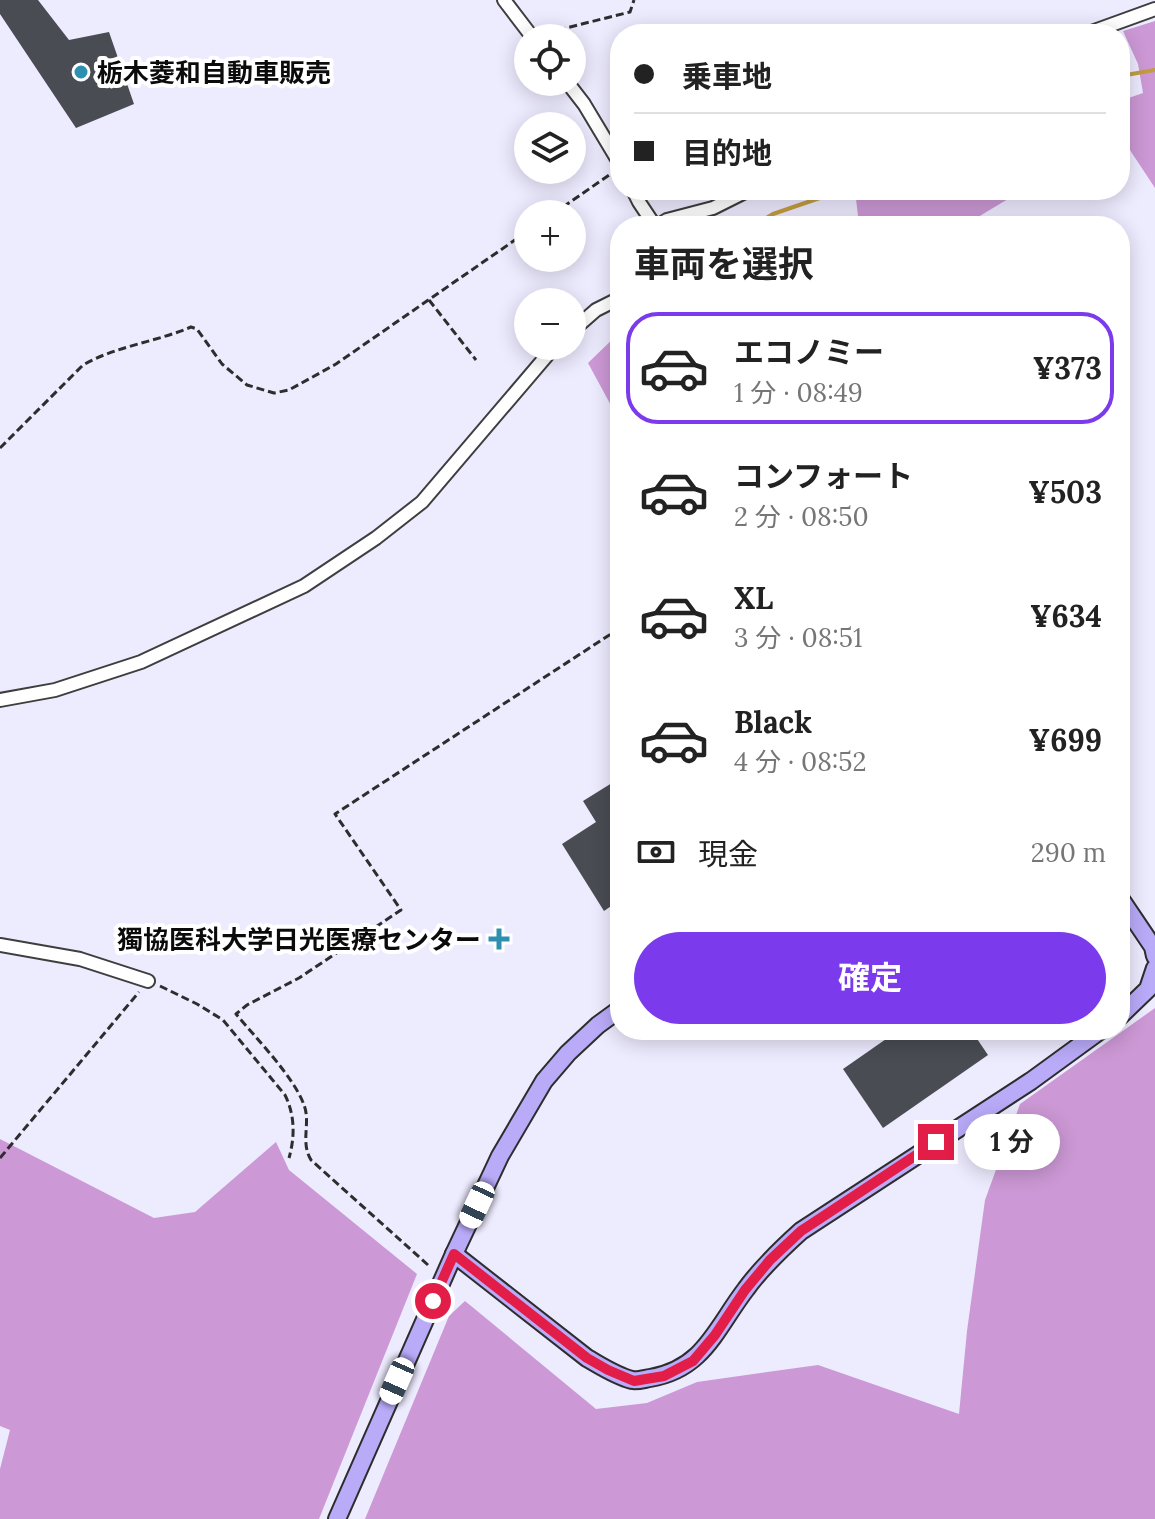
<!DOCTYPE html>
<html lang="ja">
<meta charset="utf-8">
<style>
body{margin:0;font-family:Lora,"Noto Sans JP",serif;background:#f6f6f6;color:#222;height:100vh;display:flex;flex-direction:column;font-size:30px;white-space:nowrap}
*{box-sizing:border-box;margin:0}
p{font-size:26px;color:#767676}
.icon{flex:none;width:44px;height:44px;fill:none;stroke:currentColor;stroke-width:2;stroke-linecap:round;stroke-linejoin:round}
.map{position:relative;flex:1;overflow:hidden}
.drawer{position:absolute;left:610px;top:216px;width:520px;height:824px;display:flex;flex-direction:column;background:#fff;border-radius:32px;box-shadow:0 4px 20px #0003}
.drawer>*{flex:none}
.hud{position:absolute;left:610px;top:24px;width:520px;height:176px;border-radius:32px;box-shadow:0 4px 20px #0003;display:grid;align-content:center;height:176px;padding:0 24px;background:#fff}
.controls{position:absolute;left:514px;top:24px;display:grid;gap:16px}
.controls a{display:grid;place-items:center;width:72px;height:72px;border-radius:50%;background:#fff;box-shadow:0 4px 20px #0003;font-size:40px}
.end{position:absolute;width:36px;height:36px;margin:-18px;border:10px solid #e11d48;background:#fff;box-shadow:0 0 0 4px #fff}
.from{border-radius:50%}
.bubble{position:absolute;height:56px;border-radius:28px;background:#fff;box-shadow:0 4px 20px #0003;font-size:26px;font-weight:700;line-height:56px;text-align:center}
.car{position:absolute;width:24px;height:48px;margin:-24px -12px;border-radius:10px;box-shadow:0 0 6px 2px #0007;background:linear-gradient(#fff 24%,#345 0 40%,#fff 0 76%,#345 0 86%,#fff 0)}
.hud b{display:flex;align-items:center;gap:28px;height:76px;font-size:30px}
.hud b+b{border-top:2px solid #e0e0e0}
.hud i{width:20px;height:20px;background:#222}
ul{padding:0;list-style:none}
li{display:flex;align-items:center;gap:24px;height:112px;margin:0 16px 12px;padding:0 8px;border:4px solid transparent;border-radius:32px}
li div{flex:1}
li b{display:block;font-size:30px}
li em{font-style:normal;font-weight:700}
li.active{border-color:#7c3aed}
li>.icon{width:72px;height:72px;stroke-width:1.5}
h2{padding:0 24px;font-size:36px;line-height:96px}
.pay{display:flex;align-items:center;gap:20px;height:88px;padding:0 24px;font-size:30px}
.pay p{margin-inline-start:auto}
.action{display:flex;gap:16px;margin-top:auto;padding:16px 24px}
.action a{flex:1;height:92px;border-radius:48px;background:#7c3aed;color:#fff;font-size:32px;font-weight:700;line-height:92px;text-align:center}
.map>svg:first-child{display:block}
.forest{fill:#cc98d5}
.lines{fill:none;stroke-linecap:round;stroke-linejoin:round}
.stream{stroke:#c39c40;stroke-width:4}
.building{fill:#494c53}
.street-casing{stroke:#3e3e3e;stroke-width:16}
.secondary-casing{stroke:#2d2d2d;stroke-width:20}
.path{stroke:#2d2d2d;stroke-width:3;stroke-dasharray:8 4;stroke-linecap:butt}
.street{stroke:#fff;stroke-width:12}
.secondary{stroke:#baabf9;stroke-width:16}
.route{stroke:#e11d48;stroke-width:10}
.poi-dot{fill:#2e90b1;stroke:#fff;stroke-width:3}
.labels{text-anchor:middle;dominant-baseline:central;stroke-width:8;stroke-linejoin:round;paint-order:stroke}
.poi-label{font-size:26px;font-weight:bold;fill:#0b0b0b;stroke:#fff;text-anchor:start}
</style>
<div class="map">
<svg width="1155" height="1519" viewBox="0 0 1155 1519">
<rect width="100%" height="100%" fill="#edebfe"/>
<!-- forest -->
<g class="forest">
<path d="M1155 21V188L1120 135V101L1143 93 1138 64 1123 31Z"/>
<path d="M855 190H1023L963 226H837L858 216Z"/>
<path d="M620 332V422L588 363Z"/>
<path d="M1155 1008V1519H365L449 1316 465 1301 596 1409 647 1403 697 1382 818 1365 959 1414 967 1331 985 1200 1020 1104Z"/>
<path d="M0 1139 154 1218 195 1212 276 1142 289 1170 417 1274 319 1519H0V1469L10 1430 0 1426Z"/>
</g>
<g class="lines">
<!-- stream -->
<g class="stream">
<path d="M1120 76 1155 70"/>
<path d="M758 223 773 214 843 190"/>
</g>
</g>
<!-- building -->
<g class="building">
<path d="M0 0H38L69 40 109 32 134 104 76 128 0 14Z"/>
<path d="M620 778V900L604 911 562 844 596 822 583 801Z"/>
<path d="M899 1030H971L988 1055 883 1128 843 1069Z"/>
</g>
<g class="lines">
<!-- street casing -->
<g class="street-casing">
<g id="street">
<path d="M504 0 533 38"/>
<path d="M1086 34 1155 9"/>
<path d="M567 82 584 104 620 164"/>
<path d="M633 190 639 202 655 226"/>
<path d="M657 226 667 220 713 208 749 190"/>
<path d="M572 331 596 310 620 298"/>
<path d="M0 700 55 690 141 662 304 586 376 538 422 502 555 346"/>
<path d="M0 945 80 959 148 981"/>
</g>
</g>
<!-- secondary casing -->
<g class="secondary-casing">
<g id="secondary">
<path d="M1120 898 1153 947 1155 956"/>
<path d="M1120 1016 1148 989 1155 968"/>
<path d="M454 1254 587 1358C601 1366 616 1376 632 1380 637 1381 644 1379 650 1378 704 1369 716 1328 746 1289 762 1267 781 1249 801 1231L1031 1081 1101 1030"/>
<path d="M337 1519 454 1254 500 1156 544 1081 568 1053 598 1025 620 1009"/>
</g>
</g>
<!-- path -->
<g class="path">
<path d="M546 33 630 12 634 0"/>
<path d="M553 214 612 173"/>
<path d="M429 300 476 360"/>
<path d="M0 448 83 365C116 346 156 342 191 327L197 329 222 364 247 385 274 393 289 390 336 364 528 231"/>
<path d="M160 986 197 1004 223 1020 285 1095C295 1115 295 1137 289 1158"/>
<path d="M0 1158 139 992"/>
<path d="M428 1265 311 1160C300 1142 311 1123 304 1105 294 1077 256 1038 236 1014L247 1005 299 978 401 910 335 814 620 628"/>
</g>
<!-- street -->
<use href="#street" class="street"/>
<!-- secondary -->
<use href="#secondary" class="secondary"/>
</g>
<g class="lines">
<!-- route -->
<path class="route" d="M433 1301 454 1254 587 1358 608 1370 634 1381 664 1376 693 1361 715 1335 745 1290 770 1260 801 1231 936 1142"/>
</g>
<!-- markers -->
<g class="poi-dot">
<circle cx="81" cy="72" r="8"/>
<path d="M495 927h8v8h8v8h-8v8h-8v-8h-8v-8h8z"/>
</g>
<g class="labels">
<!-- poi labels -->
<g class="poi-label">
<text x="97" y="72">栃木菱和自動車販売</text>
<text x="481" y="939" text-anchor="end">獨協医科大学日光医療センター</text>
</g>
</g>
</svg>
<div class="controls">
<a><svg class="icon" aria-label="locate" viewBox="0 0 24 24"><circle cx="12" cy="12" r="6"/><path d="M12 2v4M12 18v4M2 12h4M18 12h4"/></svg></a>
<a><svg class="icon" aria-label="layers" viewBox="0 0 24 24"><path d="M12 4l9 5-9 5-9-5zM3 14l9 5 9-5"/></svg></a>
<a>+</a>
<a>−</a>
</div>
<i class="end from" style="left:433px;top:1301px"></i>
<i class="end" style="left:936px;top:1142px"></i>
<div class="bubble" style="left:964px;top:1114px;width:96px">1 分</div>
<i class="car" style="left:477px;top:1205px;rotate:205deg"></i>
<i class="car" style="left:397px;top:1381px;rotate:204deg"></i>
<div class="hud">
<b><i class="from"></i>乗車地</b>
<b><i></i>目的地</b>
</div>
<section class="drawer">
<h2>車両を選択</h2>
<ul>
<li class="active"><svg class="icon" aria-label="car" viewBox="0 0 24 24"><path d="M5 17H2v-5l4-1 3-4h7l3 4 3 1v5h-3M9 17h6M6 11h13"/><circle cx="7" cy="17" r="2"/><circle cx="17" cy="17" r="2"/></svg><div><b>エコノミー</b><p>1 分 · 08:49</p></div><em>¥373</em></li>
<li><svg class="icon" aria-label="car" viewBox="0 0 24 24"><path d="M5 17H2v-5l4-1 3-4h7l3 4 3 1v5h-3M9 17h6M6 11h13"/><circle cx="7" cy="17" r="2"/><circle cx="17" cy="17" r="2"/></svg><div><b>コンフォート</b><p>2 分 · 08:50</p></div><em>¥503</em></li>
<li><svg class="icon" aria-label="car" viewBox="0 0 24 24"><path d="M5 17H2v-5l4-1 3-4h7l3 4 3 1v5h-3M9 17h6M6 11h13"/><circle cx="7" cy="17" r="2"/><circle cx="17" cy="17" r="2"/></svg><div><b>XL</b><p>3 分 · 08:51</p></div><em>¥634</em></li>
<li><svg class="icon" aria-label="car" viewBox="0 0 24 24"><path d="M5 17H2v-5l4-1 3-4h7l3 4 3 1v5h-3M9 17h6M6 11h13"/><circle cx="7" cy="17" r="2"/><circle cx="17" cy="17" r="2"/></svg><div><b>Black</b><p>4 分 · 08:52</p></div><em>¥699</em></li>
</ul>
<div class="pay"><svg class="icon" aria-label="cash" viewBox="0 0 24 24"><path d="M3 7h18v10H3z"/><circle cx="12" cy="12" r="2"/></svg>現金<p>290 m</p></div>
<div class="action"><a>確定</a></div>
</section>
</div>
